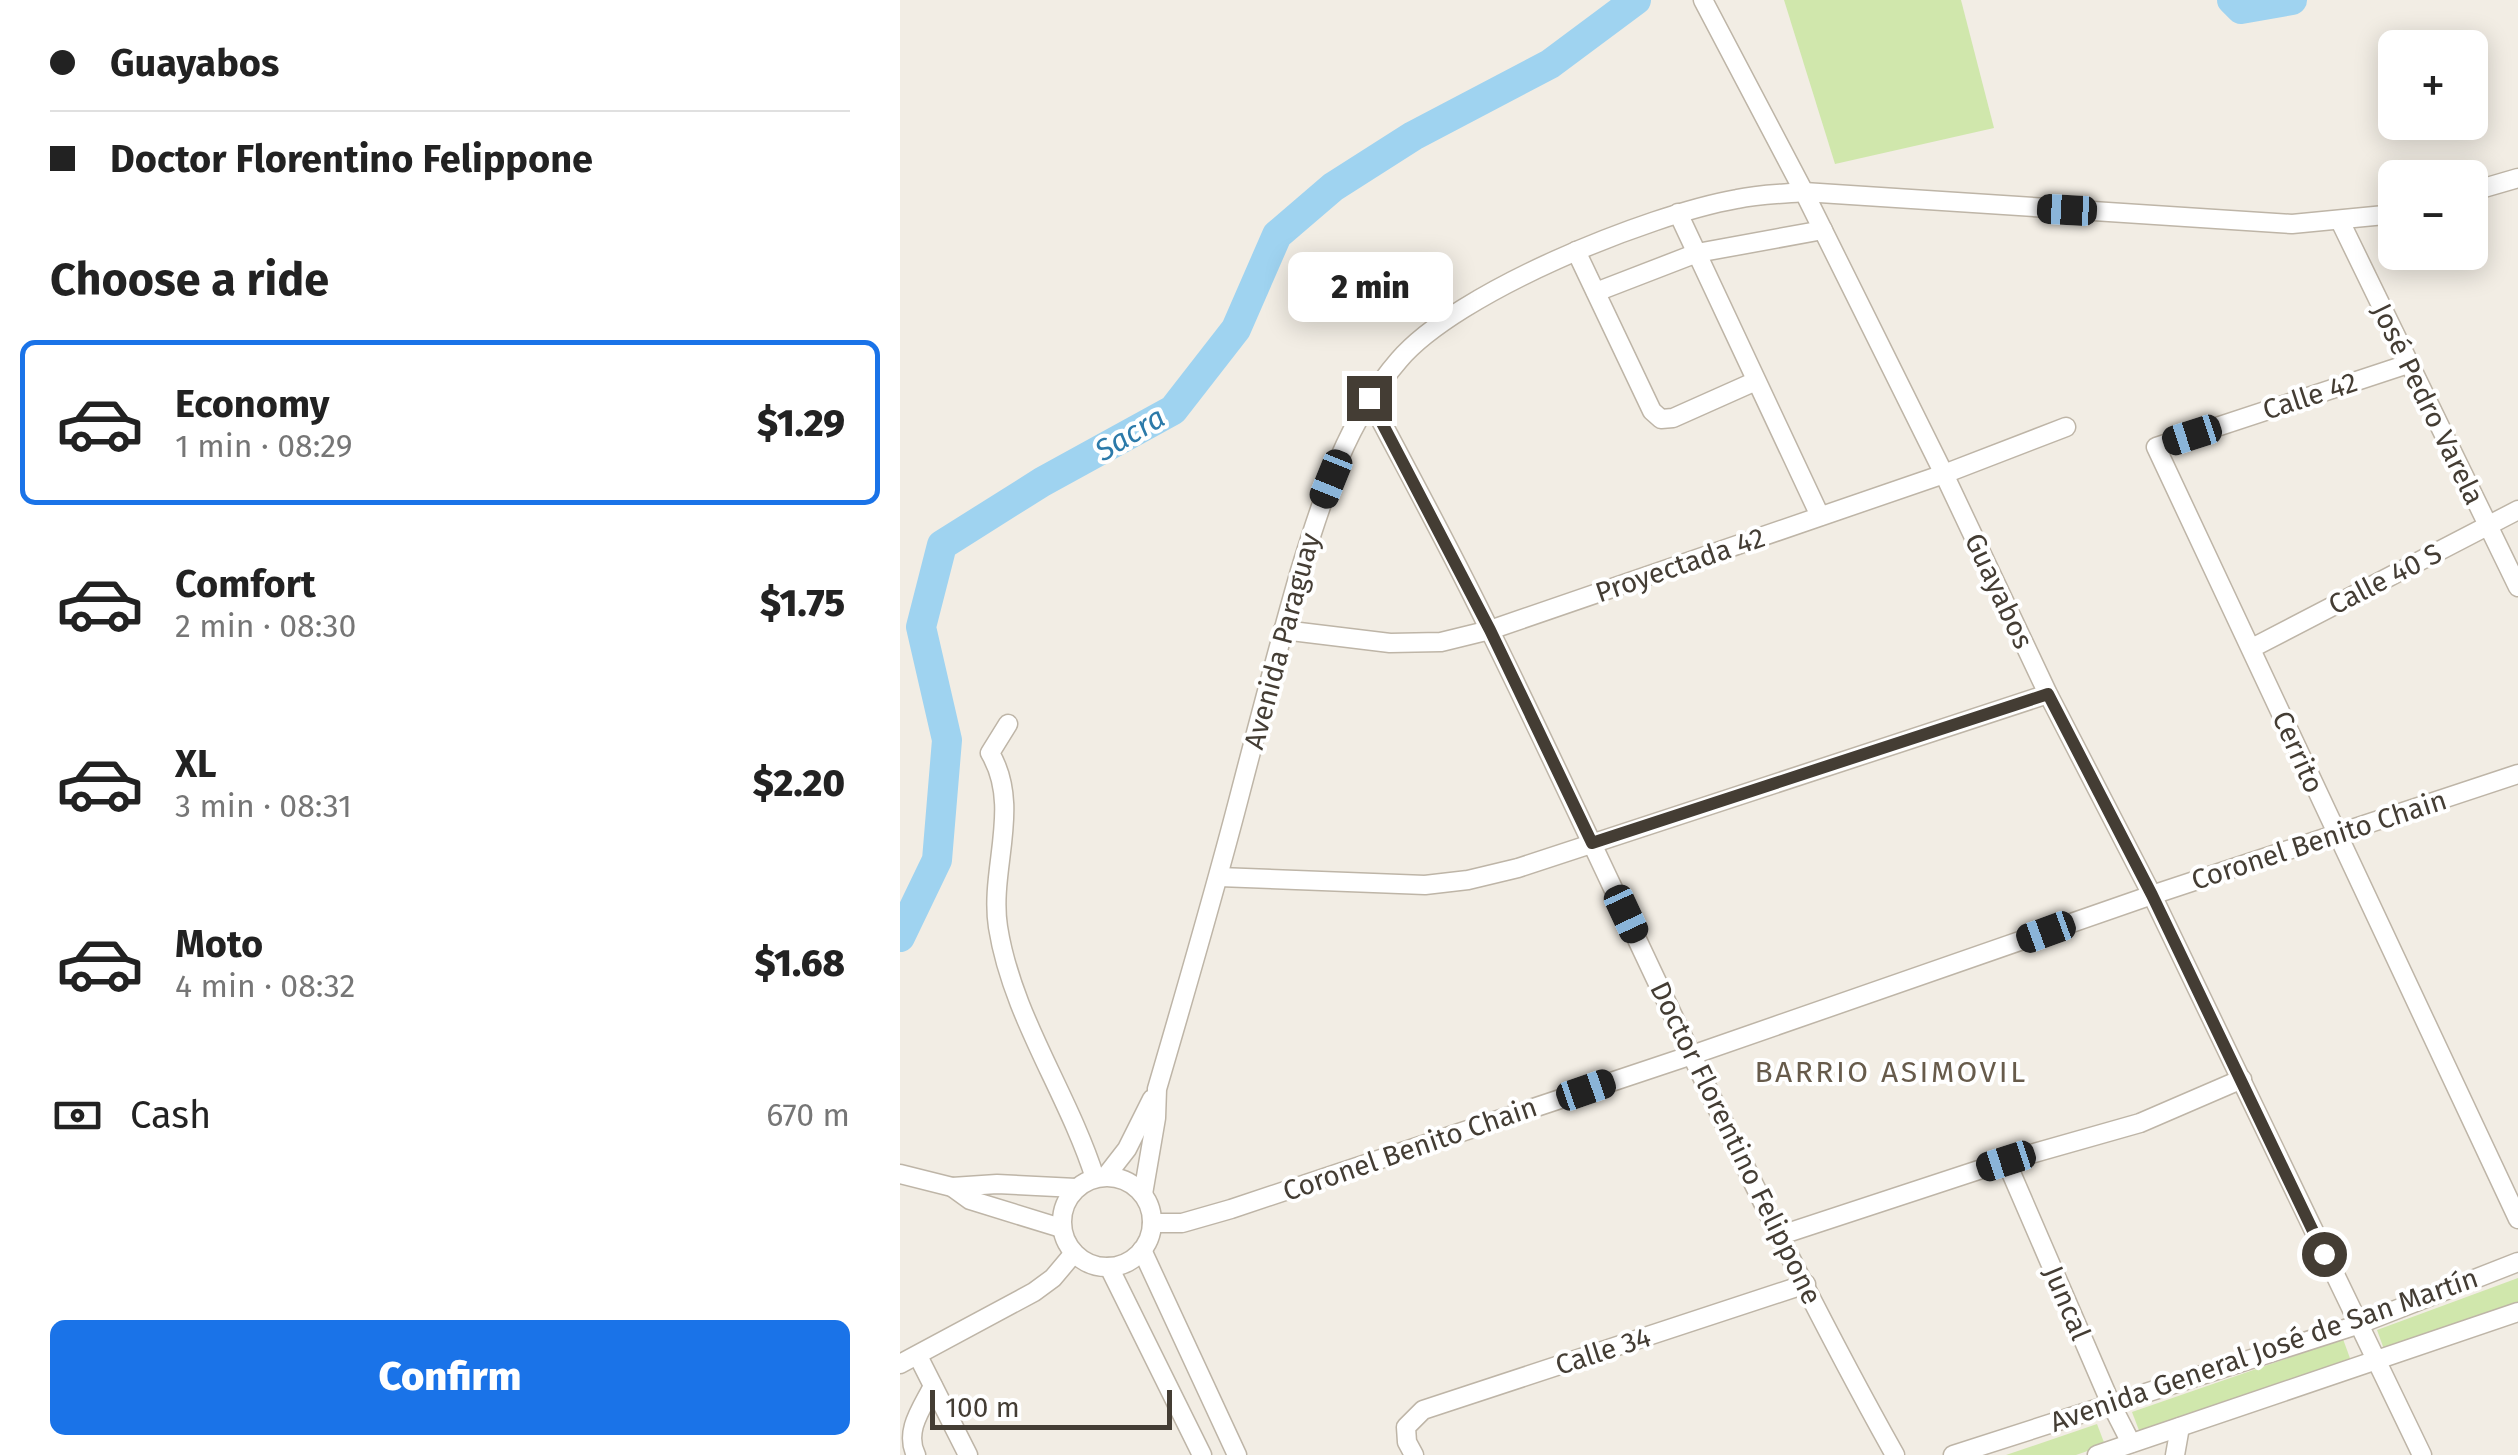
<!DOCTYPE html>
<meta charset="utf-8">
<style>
body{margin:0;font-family:"Fira Sans",sans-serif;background:#f2f2f2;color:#222;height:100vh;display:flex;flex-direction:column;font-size:38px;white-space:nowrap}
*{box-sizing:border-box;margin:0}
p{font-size:32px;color:#767676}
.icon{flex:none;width:55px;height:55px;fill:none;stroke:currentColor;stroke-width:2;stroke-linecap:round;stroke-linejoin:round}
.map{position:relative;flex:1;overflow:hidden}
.sheet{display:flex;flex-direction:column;background:#fff;width:900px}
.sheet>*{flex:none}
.guide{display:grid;align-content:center;height:220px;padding:0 50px;background:#fff}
.buttons{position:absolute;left:1478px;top:30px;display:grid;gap:20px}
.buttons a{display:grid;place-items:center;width:110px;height:110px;border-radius:15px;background:#fff;box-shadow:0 5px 25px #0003;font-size:50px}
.scale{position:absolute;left:30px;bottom:25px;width:242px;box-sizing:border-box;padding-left:10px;border:5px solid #443d34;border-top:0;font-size:28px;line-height:35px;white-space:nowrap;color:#443d34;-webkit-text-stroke:8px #fff;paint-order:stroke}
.end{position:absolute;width:45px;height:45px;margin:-22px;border:12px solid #443d34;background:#fff;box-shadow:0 0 0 5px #fff}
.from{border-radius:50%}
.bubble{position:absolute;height:70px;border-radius:15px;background:#fff;box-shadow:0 5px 25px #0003;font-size:32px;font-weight:800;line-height:70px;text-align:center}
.car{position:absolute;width:30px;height:60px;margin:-30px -15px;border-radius:12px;box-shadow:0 0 8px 2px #0007;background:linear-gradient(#222 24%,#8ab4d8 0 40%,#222 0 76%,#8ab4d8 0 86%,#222 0)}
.guide b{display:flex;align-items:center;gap:35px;height:95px;font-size:38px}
.guide b+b{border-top:2px solid #e0e0e0}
.guide i{width:25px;height:25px;background:#222}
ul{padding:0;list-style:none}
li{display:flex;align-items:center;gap:30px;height:165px;margin:0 20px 15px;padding:0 30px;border:5px solid transparent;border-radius:15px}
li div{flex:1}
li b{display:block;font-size:38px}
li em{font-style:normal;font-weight:800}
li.on{border-color:#1a73e8}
li>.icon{width:90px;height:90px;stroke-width:1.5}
h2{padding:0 50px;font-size:45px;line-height:120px}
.pay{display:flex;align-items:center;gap:25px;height:110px;padding:0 50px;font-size:38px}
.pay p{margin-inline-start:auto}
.cta{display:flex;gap:20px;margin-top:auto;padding:20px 50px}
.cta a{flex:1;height:115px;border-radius:15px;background:#1a73e8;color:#fff;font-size:40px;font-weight:800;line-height:115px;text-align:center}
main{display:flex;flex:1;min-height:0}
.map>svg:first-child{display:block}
.green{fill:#d0e7ac}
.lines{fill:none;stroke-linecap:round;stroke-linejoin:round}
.river{stroke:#9fd3f0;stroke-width:30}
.minor-casing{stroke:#beb5a7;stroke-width:21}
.minor{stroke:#fff;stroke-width:18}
.route{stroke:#443d34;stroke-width:12}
.labels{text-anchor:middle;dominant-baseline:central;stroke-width:8;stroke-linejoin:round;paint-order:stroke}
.street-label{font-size:28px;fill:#443d34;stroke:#fff}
.water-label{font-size:30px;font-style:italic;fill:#2c7aa9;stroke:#fff}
.neighbourhood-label{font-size:30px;letter-spacing:2.5px;fill:#675b4b;stroke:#fff}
</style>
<main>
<section class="sheet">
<div class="guide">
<b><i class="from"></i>Guayabos</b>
<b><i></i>Doctor Florentino Felippone</b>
</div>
<h2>Choose a ride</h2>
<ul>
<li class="on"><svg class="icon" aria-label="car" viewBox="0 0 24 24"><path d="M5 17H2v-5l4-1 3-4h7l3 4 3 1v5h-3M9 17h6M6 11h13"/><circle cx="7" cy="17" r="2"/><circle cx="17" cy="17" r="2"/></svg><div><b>Economy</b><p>1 min · 08:29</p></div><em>$1.29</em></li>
<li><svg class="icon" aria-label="car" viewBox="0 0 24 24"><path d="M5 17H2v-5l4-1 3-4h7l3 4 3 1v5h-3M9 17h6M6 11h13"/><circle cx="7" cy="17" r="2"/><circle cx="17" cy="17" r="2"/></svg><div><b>Comfort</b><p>2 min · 08:30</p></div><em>$1.75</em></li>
<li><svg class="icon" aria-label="car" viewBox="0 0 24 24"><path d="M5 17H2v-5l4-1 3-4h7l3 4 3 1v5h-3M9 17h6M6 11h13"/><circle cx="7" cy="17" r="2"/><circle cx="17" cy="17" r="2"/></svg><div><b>XL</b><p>3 min · 08:31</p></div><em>$2.20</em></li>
<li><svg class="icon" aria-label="car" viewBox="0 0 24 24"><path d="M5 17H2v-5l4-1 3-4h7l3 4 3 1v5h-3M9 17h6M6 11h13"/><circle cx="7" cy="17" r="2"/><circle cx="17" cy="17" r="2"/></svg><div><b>Moto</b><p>4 min · 08:32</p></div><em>$1.68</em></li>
</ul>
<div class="pay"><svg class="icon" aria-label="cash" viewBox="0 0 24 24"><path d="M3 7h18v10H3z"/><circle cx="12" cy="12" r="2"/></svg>Cash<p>670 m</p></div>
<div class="cta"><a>Confirm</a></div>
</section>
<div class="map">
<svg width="1618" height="1455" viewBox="0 0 1618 1455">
<rect width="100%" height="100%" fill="#f2ede4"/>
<!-- green -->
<g class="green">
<path d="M884 0H1061L1094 128 935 164Z"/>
<path d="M1618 1278V1303L1485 1352 1477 1330Z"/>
<path d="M1443 1339 1451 1361 1240 1433 1232 1412Z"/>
<path d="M1197 1424 1205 1445 1176 1455H1106Z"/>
</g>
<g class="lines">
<!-- river -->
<g class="river">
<path d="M1332 0 1341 9 1392 0"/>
<path d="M0 937 37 860 47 740 21 627 42 545 142 482 273 410 336 329 377 235 433 187 513 136 650 64 736 0"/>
</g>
<!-- minor casing -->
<g class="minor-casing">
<g id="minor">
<path d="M803 0 904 192 1044 474 1148 694 1252 895 1522 1455"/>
<path d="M1570 192 1618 178"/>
<path d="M778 213 920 516"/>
<path d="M1440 221 1618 587"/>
<path d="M676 251 752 411 761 419 773 418 856 381"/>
<path d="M696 292 797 253 923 230"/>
<path d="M1508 364 1256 447 1618 1219"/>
<path d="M469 398C510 476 553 554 591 633 726 907 846 1189 995 1455"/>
<path d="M383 630 490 643 541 642 590 630 1044 474 1166 427"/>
<path d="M1352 648 1618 510"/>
<path d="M108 724 90 753C122 807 89 869 98 927 112 1016 168 1093 195 1178"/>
<path d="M319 877 525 885 568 880 618 868 1148 694"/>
<path d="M1106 1161 1211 1404 1231 1443"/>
<path d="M0 1174 52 1187 70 1200 161 1228"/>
<path d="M206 1176 227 1149 252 1099"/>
<circle cx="207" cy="1222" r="45"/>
<path d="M52 1187 97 1184 176 1188"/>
<path d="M243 1194 256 1118 257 1089C286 990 315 891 341 790 360 717 379 644 400 571 423 496 447 420 499 360 557 292 747 215 837 199 859 194 882 194 904 192L1392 224 1495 214"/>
<path d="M252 1223H282L331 1209 792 1055 1252 895 1618 774"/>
<path d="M881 1235 1106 1161 1240 1123 1342 1079"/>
<path d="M242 1250 337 1455"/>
<path d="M209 1267 302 1455"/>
<path d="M18 1356 68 1455"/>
<path d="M0 1364 134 1292 153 1278 174 1253"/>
<path d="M16 1455C4 1431 22 1408 33 1386"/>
<path d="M514 1455 507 1442 506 1427 523 1410 906 1284"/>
<path d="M1053 1455 1457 1325 1618 1262"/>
<path d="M1197 1455 1618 1312"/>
<path d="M1275 1455 1280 1427"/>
</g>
</g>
<!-- minor -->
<use href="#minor" class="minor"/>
</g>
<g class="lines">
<!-- route -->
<path class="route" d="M469 398 590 630 692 843 1148 694 1252 895 1424 1254"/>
</g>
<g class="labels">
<!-- street labels -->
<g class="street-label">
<text transform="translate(1410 396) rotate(-18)">Calle 42</text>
<text transform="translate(1528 404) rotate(64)">José Pedro Varela</text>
<text transform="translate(780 565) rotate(-19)">Proyectada 42</text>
<text transform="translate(1485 579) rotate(-27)">Calle 40 S</text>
<text transform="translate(1099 591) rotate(65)">Guayabos</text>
<text transform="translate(382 641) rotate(-75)">Avenida Paraguay</text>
<text transform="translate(1398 752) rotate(66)">Cerrito</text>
<text transform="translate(1419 840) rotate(-18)">Coronel Benito Chain</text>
<text transform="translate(836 1143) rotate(64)">Doctor Florentino Felippone</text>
<text transform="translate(510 1149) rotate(-19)">Coronel Benito Chain</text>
<text transform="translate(1167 1303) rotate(67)">Juncal</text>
<text transform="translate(1364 1350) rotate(-19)">Avenida General José de San Martín</text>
<text transform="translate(703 1351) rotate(-18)">Calle 34</text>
</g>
<!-- water labels -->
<g class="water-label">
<text transform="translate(230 434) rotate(-31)">Sacra</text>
</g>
<!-- neighbourhood labels -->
<g class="neighbourhood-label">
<text x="991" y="1072">BARRIO ASIMOVIL</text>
</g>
</g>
</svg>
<div class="buttons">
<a>+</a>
<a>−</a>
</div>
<div class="scale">100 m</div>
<i class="end from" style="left:1424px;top:1254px"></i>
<i class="end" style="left:469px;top:398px"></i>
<div class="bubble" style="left:388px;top:252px;width:165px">2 min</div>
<i class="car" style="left:1167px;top:210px;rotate:273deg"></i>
<i class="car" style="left:1292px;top:435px;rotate:252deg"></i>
<i class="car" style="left:431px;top:479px;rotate:202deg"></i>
<i class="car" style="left:726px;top:914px;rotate:155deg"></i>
<i class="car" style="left:1146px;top:932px;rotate:250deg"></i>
<i class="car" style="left:686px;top:1090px;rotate:71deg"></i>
<i class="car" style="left:1106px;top:1161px;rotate:252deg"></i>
</div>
</main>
